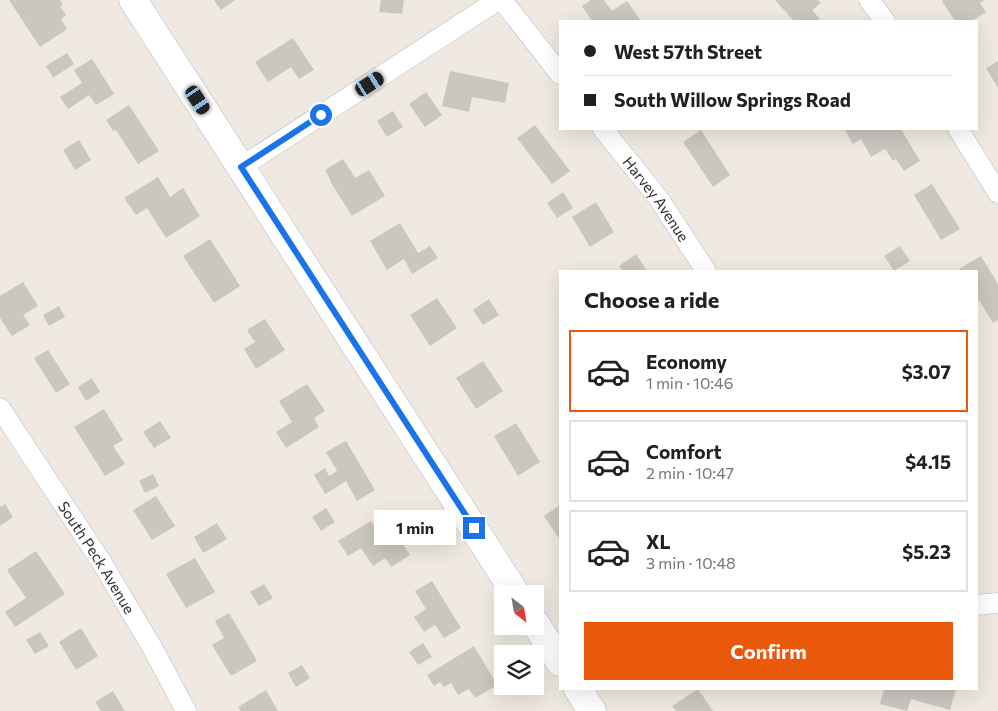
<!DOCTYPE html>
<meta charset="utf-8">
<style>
body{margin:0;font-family:Commissioner,sans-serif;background:#f6f6f6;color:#202124;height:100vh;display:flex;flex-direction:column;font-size:19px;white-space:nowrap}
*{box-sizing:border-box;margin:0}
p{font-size:16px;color:#757577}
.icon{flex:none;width:28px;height:28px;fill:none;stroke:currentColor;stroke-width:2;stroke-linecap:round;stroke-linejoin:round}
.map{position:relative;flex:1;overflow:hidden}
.sheet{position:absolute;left:559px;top:270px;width:419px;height:420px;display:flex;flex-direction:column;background:#fff;border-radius:0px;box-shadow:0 5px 20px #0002}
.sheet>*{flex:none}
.banner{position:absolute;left:559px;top:20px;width:419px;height:110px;border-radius:0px;box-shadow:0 5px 20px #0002;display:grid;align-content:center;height:110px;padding:0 25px;background:#fff}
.needle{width:32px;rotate:149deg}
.controls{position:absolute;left:494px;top:585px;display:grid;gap:10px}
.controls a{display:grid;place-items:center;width:50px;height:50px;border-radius:0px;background:#fff;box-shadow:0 5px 20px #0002;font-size:25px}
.end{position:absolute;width:22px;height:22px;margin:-11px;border:6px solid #1a73e8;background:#fff;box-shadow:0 0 0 2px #fff}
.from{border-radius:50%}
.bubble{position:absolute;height:35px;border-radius:0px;background:#fff;box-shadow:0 5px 20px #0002;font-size:16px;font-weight:700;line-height:35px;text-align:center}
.car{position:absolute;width:15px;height:30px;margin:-15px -8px;border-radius:6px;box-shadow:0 0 4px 1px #0007;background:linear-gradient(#222 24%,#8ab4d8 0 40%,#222 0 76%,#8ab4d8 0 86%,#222 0)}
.banner b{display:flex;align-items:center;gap:18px;height:48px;font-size:19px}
.banner b+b{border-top:1px solid #e0e0e0}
.banner i{width:12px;height:12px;background:#202124}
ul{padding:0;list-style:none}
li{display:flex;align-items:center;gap:15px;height:82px;margin:0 10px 8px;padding:0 15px;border:2px solid #e0e0e0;border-radius:0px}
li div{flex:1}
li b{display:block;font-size:19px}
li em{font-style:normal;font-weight:700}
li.selected{border-color:#ea580c}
li>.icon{width:45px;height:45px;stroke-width:1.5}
h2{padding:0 25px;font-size:22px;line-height:60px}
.primary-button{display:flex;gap:10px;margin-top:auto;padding:10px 25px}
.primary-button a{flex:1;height:58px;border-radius:0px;background:#ea580c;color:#fff;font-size:20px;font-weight:700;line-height:58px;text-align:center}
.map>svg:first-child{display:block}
.building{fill:#cbc7bf}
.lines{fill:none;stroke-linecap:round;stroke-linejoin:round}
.street-casing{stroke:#b4b7c1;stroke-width:21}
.secondary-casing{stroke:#b4b7c1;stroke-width:29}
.street{stroke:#fff;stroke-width:20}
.secondary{stroke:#fff;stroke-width:28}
.route{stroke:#1a73e8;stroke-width:6}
.labels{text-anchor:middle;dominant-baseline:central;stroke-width:5;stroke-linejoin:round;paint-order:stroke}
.street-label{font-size:15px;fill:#2e2e2e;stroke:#fff}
</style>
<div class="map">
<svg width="998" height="711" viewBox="0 0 998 711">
<rect width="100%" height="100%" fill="#efe9e1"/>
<!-- building -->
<g class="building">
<path d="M9 0H60L63 5 60 6 66 15 61 19 67 29 40 47Z"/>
<path d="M214 0H235L221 10Z"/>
<path d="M381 0H404L402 14 379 12Z"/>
<path d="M591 0H604L612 11 627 1 641 21H592L582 6Z"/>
<path d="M775 0H818L821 3 812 10 820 19 817 21H794Z"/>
<path d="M944 0H985L980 3 986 12 972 21H955L942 1Z"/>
<path d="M293 38 314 70 299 79 291 67 268 82 255 62Z"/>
<path d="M67 53 74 64 53 78 46 66Z"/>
<path d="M92 59 114 94 96 105 89 95 68 109 60 97 82 83 74 70Z"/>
<path d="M998 61V88L986 68Z"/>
<path d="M450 71 509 83 505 103 472 97 469 112 442 106Z"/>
<path d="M426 92 442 115 425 127 409 104Z"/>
<path d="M129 105 159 151 138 164 116 130 113 131 106 120Z"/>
<path d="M393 111 403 127 387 137 377 121Z"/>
<path d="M535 125 570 171 552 184 517 138Z"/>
<path d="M844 129H869L870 130 872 129H901L920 161 904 171 896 159 893 161 885 149 871 157 861 139 853 144Z"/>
<path d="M701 130 730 175 713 187 683 142Z"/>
<path d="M79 140 91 160 75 170 63 150Z"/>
<path d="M343 159 355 178 369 170 385 196 352 216 330 181H331L325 170Z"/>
<path d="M158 177 170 197 183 188 200 216 166 238 147 208 136 215 124 198Z"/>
<path d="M932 184 960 229 941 240 914 195Z"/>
<path d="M563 192 573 208 557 218 547 203Z"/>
<path d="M596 202 614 232 590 247 572 217Z"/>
<path d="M400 223 418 253 430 246 438 258 412 274 404 259 387 270 370 241Z"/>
<path d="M210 239 240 286 214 303 183 256Z"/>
<path d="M900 246 910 261 894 271 884 256Z"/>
<path d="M636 254 647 271H622L619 266Z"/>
<path d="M981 256 998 284V320L993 323 979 300 976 302V271H961L959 269Z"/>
<path d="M23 282 38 306 23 315 30 325 12 336 0 318V296Z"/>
<path d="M437 298 457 328 430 346 410 315Z"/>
<path d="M489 299 499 315 483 325 473 310Z"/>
<path d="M59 306 65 317 49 326 43 315Z"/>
<path d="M265 319 285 350 256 369 244 349 255 342 247 330Z"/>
<path d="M48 350 70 384 56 393 34 358Z"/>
<path d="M483 361 503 391 476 409 456 378Z"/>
<path d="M92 378 100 392 86 401 78 387Z"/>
<path d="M307 384 325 411 314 418 319 427 286 448 276 432 292 422 279 401Z"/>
<path d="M104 409 123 440 113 446 125 464 105 476 74 427Z"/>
<path d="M160 421 171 438 154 448 143 432Z"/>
<path d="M516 423 540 462 518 476 494 436Z"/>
<path d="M346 441 375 490 357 501 346 481 325 494 314 475 325 468 329 476 337 471 326 452Z"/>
<path d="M153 474 159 486 145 493 139 481Z"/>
<path d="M156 496 175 526 152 540 133 510Z"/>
<path d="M5 504 13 517 0 526V505L1 507Z"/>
<path d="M560 505V540L544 516Z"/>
<path d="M326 508 335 522 321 531 312 517Z"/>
<path d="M371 521 382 538 394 530 410 555 391 567 385 558 373 566 361 548 348 556 338 541Z"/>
<path d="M217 523 227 539 203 553 194 537Z"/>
<path d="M36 551 65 594 15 627 5 612 26 598 7 570Z"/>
<path d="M195 558 215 592 186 608 166 574Z"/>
<path d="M432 581 461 628 444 638 435 625 424 632 414 617 426 609 415 591Z"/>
<path d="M264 584 273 598 259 606 250 592Z"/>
<path d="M229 613 257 661 231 676 212 645 224 638 215 621Z"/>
<path d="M81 628 98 656 76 670 59 642Z"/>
<path d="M40 632 49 646 35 654 26 640Z"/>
<path d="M423 643 432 657 418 665 409 652Z"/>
<path d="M474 646 497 685 475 698 469 689 458 695 451 683 444 687 440 682 434 686 427 675Z"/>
<path d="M302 665 310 678 296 687 288 673Z"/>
<path d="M698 689 713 711H676L672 706Z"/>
<path d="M884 689H956L950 710 911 699 907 711 880 704Z"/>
<path d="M266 690 278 711H241L238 707Z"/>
<path d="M113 691 125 711H101L95 702Z"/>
</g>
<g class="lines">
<!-- street casing -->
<g class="street-casing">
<g id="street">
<path d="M502 0 560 74"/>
<path d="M869 0 885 21"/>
<path id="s1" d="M603 129 659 199 706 271"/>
<path d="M958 129 998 193"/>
<path d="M241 167 498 0"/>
<path id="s2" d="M0 408 102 563 153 649 186 711"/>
<path d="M976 605 998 603"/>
</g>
</g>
<!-- secondary casing -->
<g class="secondary-casing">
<g id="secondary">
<path d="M133 0 516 594"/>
<path d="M535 623 560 662"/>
<path d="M578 689 592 711"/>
</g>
</g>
<!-- street -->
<use href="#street" class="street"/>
<!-- secondary -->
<use href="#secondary" class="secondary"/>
</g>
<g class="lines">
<!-- route -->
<path class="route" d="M321 115 241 167 474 528"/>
</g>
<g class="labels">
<!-- street labels -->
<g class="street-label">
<text stroke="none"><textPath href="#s1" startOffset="88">Harvey Avenue</textPath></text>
<text stroke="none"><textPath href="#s2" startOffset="178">South Peck Avenue</textPath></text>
</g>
</g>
</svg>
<div class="controls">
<a><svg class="needle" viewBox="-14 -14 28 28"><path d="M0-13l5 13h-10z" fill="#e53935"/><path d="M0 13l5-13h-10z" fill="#757577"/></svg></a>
<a><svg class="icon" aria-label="layers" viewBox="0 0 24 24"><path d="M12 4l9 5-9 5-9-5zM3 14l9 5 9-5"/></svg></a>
</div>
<i class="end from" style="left:321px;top:115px"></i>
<i class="end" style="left:474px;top:528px"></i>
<div class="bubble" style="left:374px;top:510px;width:82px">1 min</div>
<i class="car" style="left:370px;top:84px;rotate:57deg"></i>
<i class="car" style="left:198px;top:100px;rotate:147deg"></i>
<div class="banner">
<b><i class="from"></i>West 57th Street</b>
<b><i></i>South Willow Springs Road</b>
</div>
<section class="sheet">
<h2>Choose a ride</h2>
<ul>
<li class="selected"><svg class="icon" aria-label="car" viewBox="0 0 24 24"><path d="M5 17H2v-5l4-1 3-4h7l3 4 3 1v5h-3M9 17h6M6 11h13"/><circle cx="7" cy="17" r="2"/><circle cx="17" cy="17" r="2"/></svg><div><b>Economy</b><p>1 min · 10:46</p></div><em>$3.07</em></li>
<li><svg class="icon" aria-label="car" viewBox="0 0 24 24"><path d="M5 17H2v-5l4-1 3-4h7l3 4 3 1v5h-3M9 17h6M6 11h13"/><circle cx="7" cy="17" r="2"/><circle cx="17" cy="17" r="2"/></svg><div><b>Comfort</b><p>2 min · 10:47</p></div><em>$4.15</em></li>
<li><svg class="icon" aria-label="car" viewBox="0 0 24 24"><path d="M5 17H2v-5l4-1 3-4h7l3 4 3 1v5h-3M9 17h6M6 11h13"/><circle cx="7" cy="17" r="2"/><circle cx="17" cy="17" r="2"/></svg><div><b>XL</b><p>3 min · 10:48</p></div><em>$5.23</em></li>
</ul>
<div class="primary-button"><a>Confirm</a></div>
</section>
</div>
